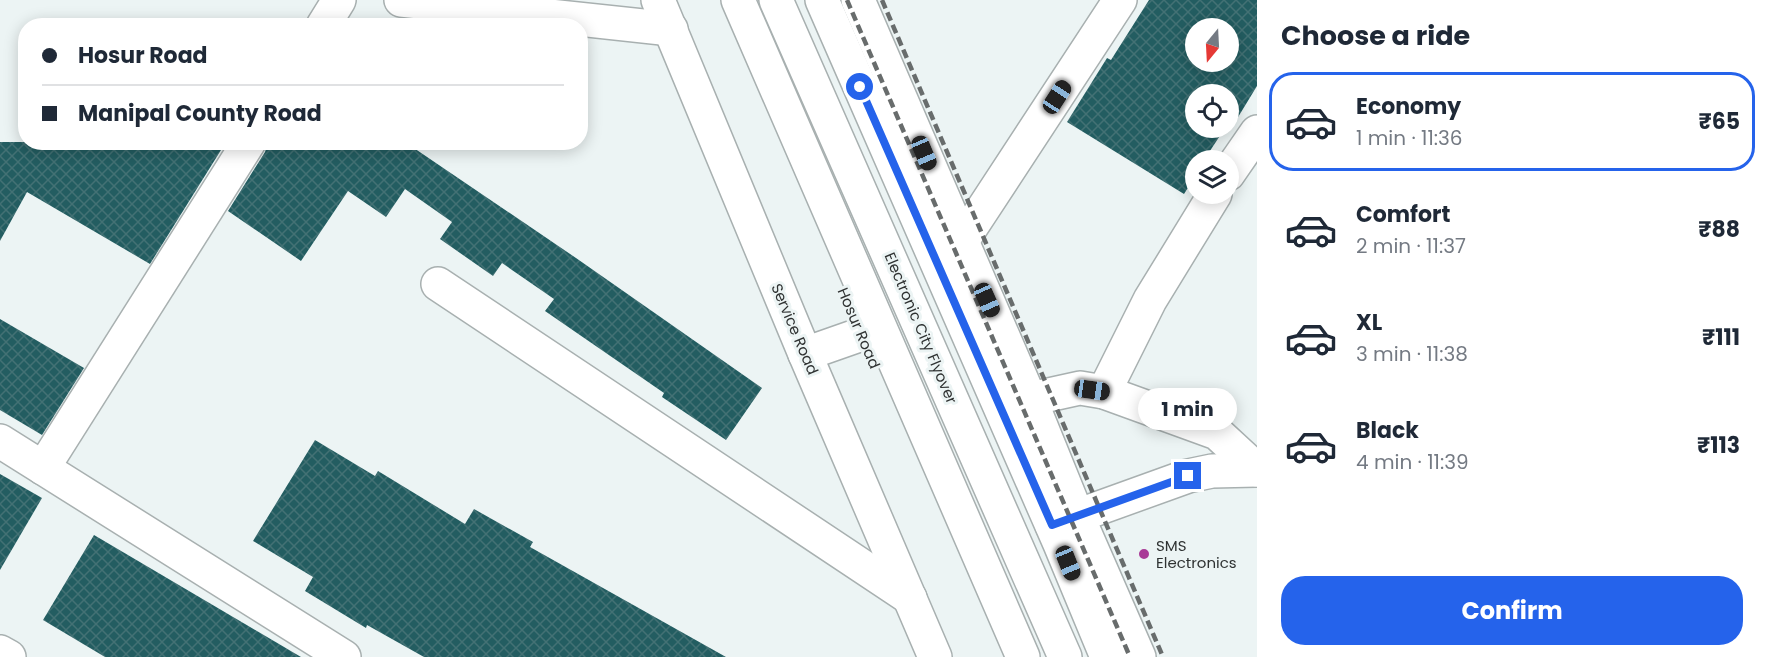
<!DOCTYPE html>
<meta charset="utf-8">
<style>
body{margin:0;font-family:Poppins,sans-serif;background:#f2f2f3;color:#1f2937;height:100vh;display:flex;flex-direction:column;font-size:22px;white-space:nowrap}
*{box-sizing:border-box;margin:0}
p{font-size:20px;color:#747a83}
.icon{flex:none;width:33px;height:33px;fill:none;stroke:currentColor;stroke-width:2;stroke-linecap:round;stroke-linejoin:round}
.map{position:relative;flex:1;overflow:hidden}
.drawer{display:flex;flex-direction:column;background:#fff;width:510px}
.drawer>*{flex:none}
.guide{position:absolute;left:18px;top:18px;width:570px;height:132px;border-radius:24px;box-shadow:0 3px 15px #0003;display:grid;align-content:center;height:132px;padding:0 24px;background:#fff}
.needle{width:39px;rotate:198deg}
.fabs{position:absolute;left:1185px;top:18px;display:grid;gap:12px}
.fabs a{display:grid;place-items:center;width:54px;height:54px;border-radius:50%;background:#fff;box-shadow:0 3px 15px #0003;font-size:30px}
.end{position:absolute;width:27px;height:27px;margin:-14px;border:8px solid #2563eb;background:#fff;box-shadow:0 0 0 3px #fff}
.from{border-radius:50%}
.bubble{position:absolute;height:42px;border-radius:21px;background:#fff;box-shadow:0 3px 15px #0003;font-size:20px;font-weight:700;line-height:42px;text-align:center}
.car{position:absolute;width:18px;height:36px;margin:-18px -9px;border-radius:8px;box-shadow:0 0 4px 2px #0007;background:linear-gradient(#222 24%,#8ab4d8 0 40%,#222 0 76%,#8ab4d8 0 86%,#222 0)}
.guide b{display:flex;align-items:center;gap:21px;height:57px;font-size:22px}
.guide b+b{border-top:2px solid #e0e1e3}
.guide i{width:15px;height:15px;background:#1f2937}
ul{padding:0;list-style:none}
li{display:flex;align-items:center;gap:18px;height:99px;margin:0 12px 9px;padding:0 12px;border:3px solid transparent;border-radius:24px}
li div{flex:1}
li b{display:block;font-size:22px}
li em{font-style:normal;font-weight:700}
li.active{border-color:#2563eb}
li>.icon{width:54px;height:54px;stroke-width:1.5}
h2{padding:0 24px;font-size:27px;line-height:72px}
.primary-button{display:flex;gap:12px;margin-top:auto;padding:12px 24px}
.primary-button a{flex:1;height:69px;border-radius:24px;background:#2563eb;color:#fff;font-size:24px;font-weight:700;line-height:69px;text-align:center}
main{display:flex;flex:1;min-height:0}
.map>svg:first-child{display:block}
.building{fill:url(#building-cross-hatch);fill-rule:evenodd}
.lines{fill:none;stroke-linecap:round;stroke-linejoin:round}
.minor-casing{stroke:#a8b0b0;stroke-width:36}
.major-casing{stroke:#a8b0b0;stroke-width:36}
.highway-casing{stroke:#a8b0b0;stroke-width:36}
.minor{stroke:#fff;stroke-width:33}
.major{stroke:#fff;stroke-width:33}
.highway{stroke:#fff;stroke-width:33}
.rail{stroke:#686c6c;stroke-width:4.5;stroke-dasharray:9 4.5;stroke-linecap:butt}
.route{stroke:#2563eb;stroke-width:8}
.poi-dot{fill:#a93a97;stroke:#ecf4f4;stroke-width:2}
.labels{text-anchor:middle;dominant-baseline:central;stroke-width:6;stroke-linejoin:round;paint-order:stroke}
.street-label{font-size:15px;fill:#2f3232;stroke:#ecf4f4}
.poi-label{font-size:15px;fill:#2f3232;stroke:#ecf4f4;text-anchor:start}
</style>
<main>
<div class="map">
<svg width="1257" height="657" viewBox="0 0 1257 657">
<defs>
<pattern id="building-cross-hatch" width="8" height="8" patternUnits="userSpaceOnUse" patternTransform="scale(1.5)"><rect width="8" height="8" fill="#235d61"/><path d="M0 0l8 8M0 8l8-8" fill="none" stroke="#437174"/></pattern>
</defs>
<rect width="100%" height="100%" fill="#ecf4f4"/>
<!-- building -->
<g class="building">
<path d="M1149 0H1257V86L1232 127 1228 125V94H1196V128H1225L1204 160H1196V175L1184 194 1067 122 1107 58 1111 60ZM1196 28H1228V62H1196Z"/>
<path d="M0 142H226L150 264 27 192 0 241Z"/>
<path d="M268 142H405L576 258 762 388 726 440 662 397 664 393 545 311 554 299 502 263 493 276 440 239 452 222 405 189 386 217 348 191 301 261 228 211 265 152Z"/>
<path d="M0 319 84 368 42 435 0 410Z"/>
<path d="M315 440 375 476 378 471 465 524 474 509 533 542 530 547 726 657H424L367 625 366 628 305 591 313 577 253 541Z"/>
<path d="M0 474 42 498 0 570Z"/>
<path d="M94 535 301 657H105L43 620Z"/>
</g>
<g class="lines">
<!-- minor casing -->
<g class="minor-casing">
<g id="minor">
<path d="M401 0 671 29"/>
<path d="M658 0 805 354 935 657"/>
<path d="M858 0 1030 399 1077 515 1139 657"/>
<path d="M323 26 339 0"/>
<path d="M1228 174 1257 132"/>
<path d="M962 241 1120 0"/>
<path d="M438 284 910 598"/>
<path d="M1104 392 1150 300 1215 194"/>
<path d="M0 441 344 657"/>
<path d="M43 468 249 142"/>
<path d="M0 652 9 657"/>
</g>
</g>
<!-- major casing -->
<g class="major-casing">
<g id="major">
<path d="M1030 399 1080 388 1104 392 1217 433 1257 470"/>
<path d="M1052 525 1188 476 1212 471 1257 470"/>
</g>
</g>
<!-- highway casing -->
<g class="highway-casing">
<g id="highway">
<path d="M738 0 1023 657"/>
<path d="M776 0 1065 657"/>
<path d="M822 0 1060 544 1107 657"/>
<path d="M805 354 862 334"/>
</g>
</g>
<!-- minor -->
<use href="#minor" class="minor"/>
<!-- major -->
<use href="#major" class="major"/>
<!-- highway -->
<use href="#highway" class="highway"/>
<!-- rail -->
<g class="rail">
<path d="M847 0 1130 657"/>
<path d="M882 0 1163 657"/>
</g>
</g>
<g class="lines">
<!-- route -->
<path class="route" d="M860 87 1052 525 1188 476"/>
</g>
<!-- markers -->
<circle class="poi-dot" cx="1144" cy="554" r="6"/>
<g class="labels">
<!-- street labels -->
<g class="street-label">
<text transform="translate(859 328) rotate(67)">Hosur Road</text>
<text transform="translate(921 328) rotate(67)">Electronic City Flyover</text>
<text transform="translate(795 329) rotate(67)">Service Road</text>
</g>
<!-- poi labels -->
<g class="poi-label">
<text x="1156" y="545">SMS<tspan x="1156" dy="17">Electronics</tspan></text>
</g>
</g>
</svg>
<div class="fabs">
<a><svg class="needle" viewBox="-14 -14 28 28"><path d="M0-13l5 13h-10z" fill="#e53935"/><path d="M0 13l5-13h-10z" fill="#747a83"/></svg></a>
<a><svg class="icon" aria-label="locate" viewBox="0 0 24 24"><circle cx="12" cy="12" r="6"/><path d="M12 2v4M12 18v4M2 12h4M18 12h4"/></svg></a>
<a><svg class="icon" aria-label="layers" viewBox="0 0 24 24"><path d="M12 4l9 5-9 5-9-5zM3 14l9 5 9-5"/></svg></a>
</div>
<i class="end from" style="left:860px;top:87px"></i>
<i class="end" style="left:1188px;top:476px"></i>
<div class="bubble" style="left:1138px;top:388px;width:99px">1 min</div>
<i class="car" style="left:1057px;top:97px;rotate:33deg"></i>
<i class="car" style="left:924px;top:153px;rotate:157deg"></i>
<i class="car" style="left:987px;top:300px;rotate:156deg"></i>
<i class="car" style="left:1092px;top:390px;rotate:98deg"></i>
<i class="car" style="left:1068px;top:563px;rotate:158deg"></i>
<div class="guide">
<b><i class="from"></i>Hosur Road</b>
<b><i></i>Manipal County Road</b>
</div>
</div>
<section class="drawer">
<h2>Choose a ride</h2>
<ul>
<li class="active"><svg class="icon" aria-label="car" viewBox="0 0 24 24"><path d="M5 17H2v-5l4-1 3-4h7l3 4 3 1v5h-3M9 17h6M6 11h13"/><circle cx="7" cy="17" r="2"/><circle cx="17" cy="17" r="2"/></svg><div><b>Economy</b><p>1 min · 11:36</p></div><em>₹65</em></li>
<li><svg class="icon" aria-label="car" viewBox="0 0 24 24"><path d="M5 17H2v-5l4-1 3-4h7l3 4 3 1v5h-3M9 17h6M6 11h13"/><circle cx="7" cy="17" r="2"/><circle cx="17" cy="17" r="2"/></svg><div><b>Comfort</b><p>2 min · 11:37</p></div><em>₹88</em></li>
<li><svg class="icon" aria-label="car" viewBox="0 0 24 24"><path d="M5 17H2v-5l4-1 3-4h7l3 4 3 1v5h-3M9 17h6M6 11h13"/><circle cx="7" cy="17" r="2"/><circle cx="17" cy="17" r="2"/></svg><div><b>XL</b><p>3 min · 11:38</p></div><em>₹111</em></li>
<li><svg class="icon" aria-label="car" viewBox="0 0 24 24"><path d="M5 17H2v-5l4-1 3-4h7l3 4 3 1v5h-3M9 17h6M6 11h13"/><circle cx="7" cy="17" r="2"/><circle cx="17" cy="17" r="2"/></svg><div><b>Black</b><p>4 min · 11:39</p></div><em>₹113</em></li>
</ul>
<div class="primary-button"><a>Confirm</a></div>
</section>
</main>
